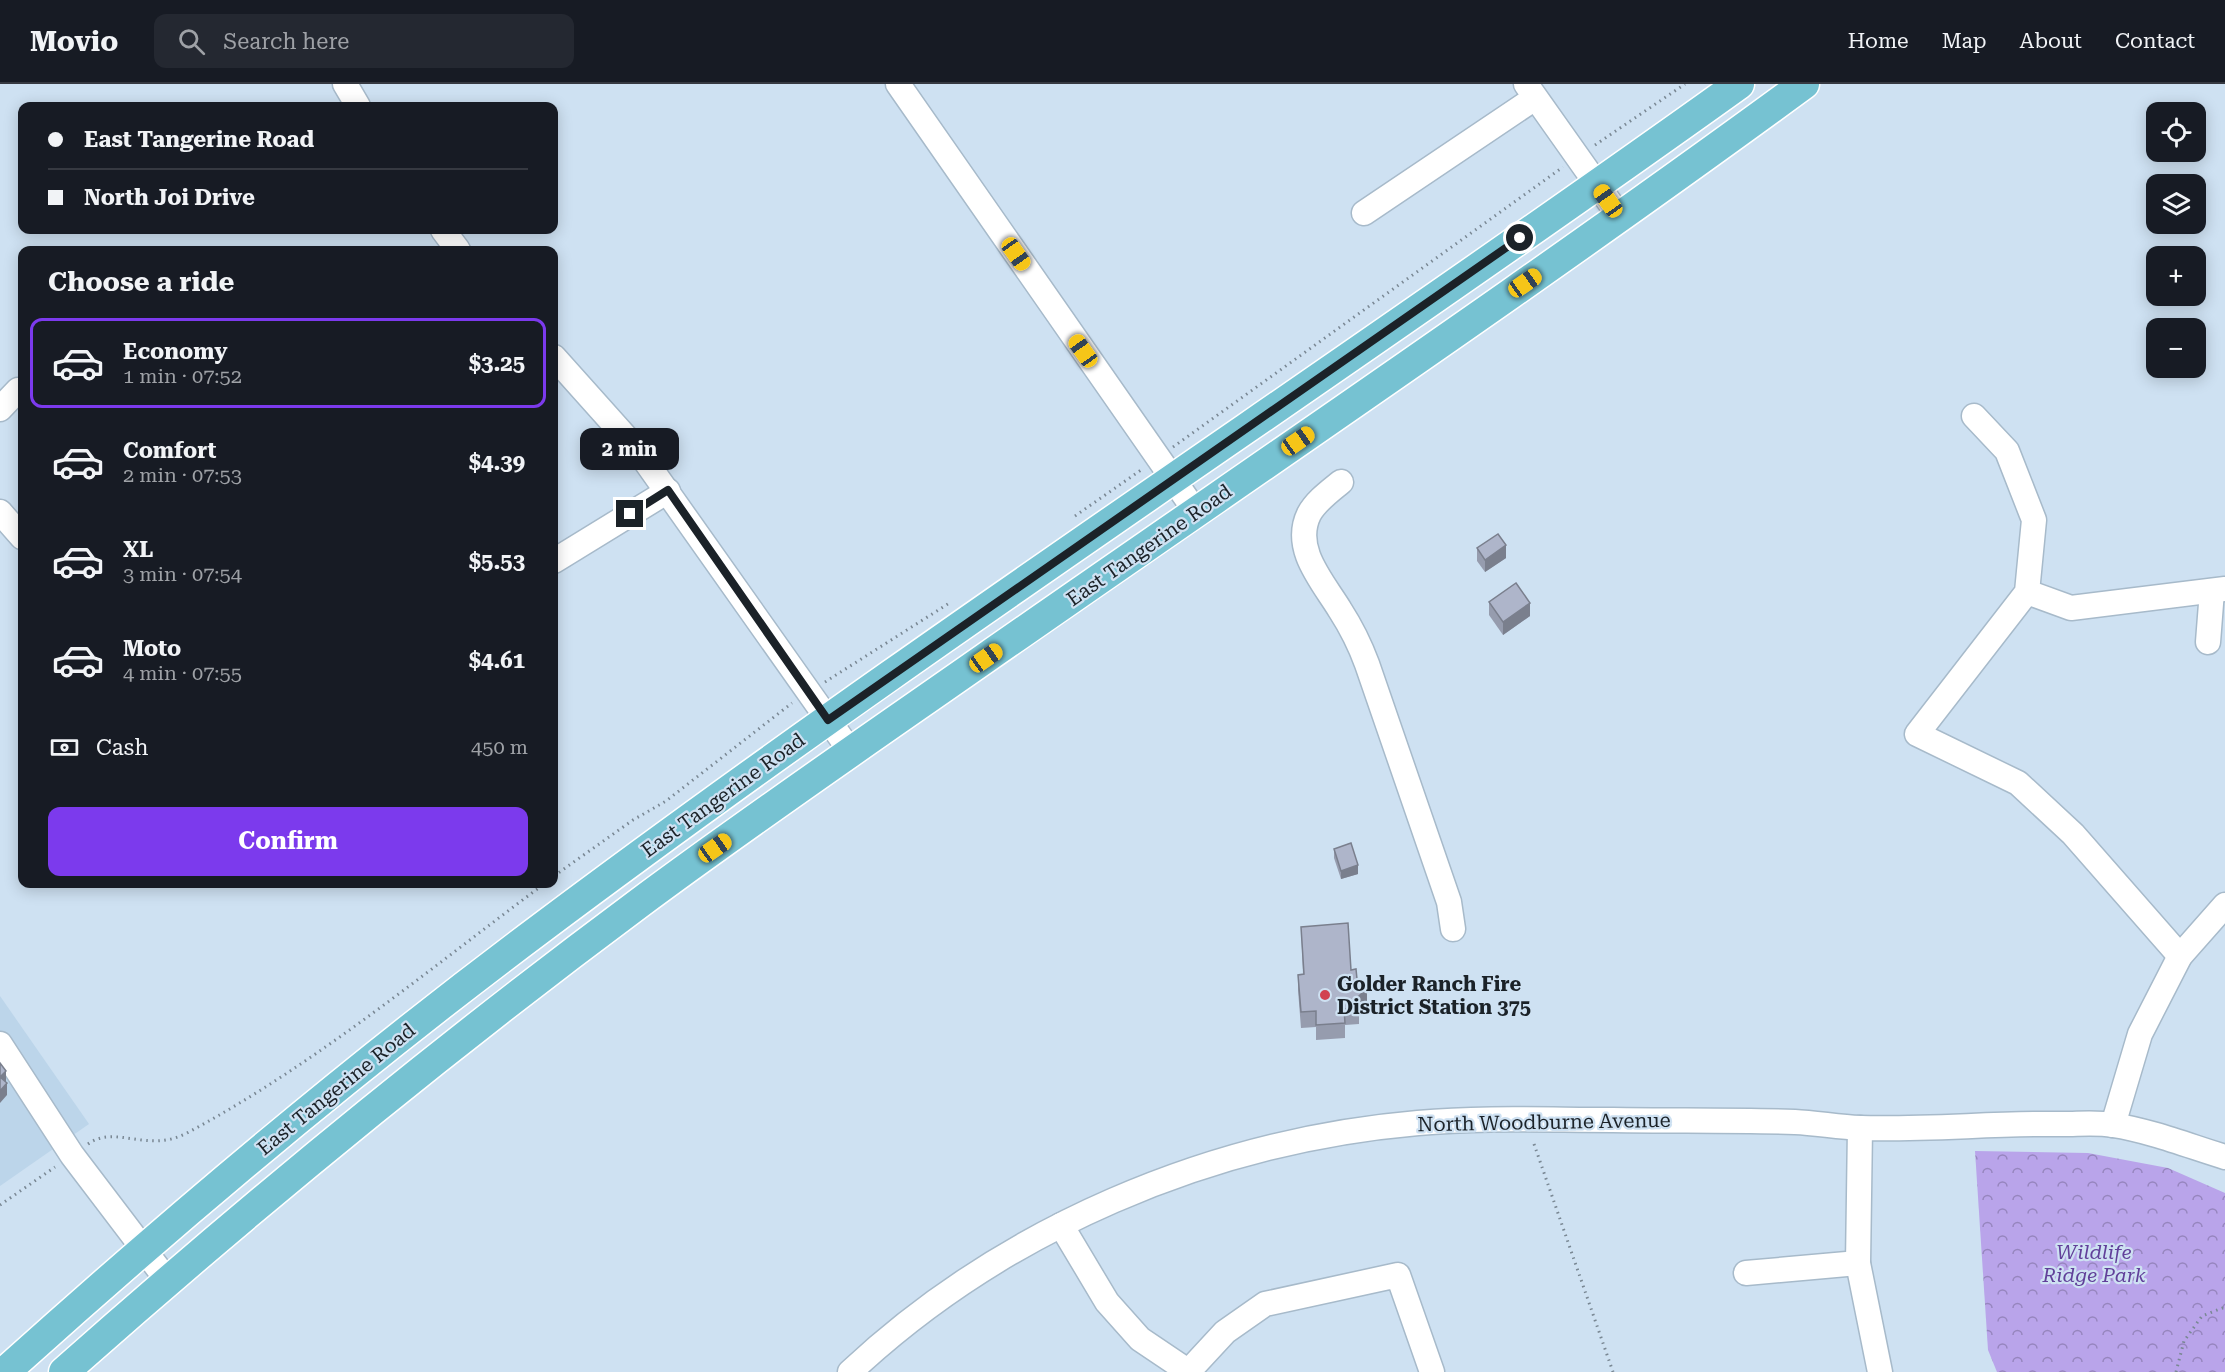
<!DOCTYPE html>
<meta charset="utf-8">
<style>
body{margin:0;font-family:"Roboto Serif",serif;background:#242831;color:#f1f3f6;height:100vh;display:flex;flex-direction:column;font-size:22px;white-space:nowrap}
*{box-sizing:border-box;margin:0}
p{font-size:20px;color:#9ea1a6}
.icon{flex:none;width:33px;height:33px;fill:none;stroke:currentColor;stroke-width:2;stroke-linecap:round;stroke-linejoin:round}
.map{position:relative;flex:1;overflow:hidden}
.drawer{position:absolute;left:18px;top:162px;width:540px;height:642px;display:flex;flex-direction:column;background:#171b24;border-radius:12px;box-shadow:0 3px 15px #0003}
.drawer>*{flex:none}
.top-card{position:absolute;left:18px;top:18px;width:540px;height:132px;border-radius:12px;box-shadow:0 3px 15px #0003;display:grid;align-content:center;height:132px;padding:0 30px;background:#171b24}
.fabs{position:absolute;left:2146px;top:18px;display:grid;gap:12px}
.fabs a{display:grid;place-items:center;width:60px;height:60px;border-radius:12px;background:#171b24;box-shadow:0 3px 15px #0003;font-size:30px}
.end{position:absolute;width:27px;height:27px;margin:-14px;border:8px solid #1b2228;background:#fff;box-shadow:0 0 0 3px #fff}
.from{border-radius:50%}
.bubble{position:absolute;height:42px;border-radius:12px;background:#171b24;box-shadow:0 3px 15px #0003;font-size:20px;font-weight:700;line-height:42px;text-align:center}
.car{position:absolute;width:18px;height:36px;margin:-18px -9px;border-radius:8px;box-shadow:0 0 4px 2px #0007;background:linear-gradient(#f5c518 24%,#345 0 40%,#f5c518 0 76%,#345 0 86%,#f5c518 0)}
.top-card b{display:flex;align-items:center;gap:21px;height:57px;font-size:22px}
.top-card b+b{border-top:2px solid #363941}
.top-card i{width:15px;height:15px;background:#f1f3f6}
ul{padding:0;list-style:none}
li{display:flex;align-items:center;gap:18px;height:90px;margin:0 12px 9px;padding:0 18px;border:3px solid transparent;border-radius:12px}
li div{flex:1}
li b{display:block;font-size:22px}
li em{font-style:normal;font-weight:700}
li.active{border-color:#7c3aed}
li>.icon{width:54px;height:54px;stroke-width:1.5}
h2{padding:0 30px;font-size:27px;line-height:72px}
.pay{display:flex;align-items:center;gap:15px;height:66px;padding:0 30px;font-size:22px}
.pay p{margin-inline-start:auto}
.button{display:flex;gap:12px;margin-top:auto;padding:12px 30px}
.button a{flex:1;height:69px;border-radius:12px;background:#7c3aed;color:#fff;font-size:24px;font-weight:700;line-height:69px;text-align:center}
header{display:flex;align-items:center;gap:36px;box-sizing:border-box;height:84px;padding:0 30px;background:#171b24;border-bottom:2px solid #363941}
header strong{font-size:28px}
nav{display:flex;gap:33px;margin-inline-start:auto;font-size:21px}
.search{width:420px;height:54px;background:#242831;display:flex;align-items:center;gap:15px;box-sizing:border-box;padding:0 21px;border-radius:12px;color:#9ea1a6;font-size:22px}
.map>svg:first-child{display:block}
.built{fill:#bcd5ea}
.park{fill:url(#park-crowns)}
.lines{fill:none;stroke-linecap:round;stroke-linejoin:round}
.minor-casing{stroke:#a7baca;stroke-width:27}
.major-casing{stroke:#fff;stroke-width:33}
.path{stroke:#798793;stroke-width:3;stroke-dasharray:1.5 4.5;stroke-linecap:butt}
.minor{stroke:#fff;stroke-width:24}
.major{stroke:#76c2d2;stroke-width:30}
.wall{fill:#969cae}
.shaded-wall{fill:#7a7f8d}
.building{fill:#aeb5ca;stroke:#7a7f8d;stroke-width:1.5}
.route{stroke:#1b2228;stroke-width:8}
.poi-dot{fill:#d14151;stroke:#cee1f2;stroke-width:2}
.labels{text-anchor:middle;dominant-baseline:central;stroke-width:4.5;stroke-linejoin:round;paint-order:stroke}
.street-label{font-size:20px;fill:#1b2228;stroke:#cee1f2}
.poi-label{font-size:20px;font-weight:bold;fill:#1b2228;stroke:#cee1f2;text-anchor:start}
.park-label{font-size:20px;font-style:italic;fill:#61409a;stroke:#cee1f2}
</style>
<header>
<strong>Movio</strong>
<div class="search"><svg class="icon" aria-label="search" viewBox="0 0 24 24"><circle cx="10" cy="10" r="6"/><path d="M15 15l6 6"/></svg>Search here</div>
<nav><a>Home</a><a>Map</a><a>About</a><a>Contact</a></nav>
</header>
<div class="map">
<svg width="2225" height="1288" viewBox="0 0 2225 1288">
<defs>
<pattern id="park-crowns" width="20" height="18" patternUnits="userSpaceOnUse" patternTransform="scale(1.5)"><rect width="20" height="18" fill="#b9a4ea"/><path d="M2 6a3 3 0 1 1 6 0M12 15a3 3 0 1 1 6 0" fill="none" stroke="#9685be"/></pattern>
</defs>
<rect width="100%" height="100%" fill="#cee1f2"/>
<!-- built -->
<path class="built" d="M0 912 89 1040 0 1102Z"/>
<!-- park -->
<path class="park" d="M1975 1067 2088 1069 2168 1084 2225 1109V1288H1997L1988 1266Z"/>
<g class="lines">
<!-- minor casing -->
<g class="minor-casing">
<g id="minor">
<path d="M345 0 358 22"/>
<path d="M898 0 1196 428"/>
<path d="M1526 0 1620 133"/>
<path d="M1364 129 1535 14"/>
<path d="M443 146 458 166"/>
<path d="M554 273 639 368 851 668"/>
<path d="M0 325 18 306"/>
<path d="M1974 332 2007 367 2034 436 2027 508 1917 650 2018 699 2073 750 2180 872"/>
<path d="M1341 398C1330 407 1316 417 1309 430 1292 465 1323 498 1340 526 1351 543 1360 561 1367 580L1449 818 1453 845"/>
<path d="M0 428 22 453"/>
<path d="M554 477 668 407"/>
<path d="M2027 508 2071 524 2225 505"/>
<path d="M2208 558 2212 507"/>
<path d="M0 960 72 1071 167 1196"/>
<path d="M2113 1041 2140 950 2180 872 2225 821"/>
<path d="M1860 1044 1858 1179 1880 1288"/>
<path d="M1061 1141 1107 1218 1140 1255 1189 1288"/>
<path d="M1746 1189 1858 1179"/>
<path d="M850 1288C1003 1145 1209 1057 1418 1039 1483 1033 1548 1036 1613 1036 1674 1037 1734 1036 1795 1038 1816 1039 1838 1043 1860 1044 1927 1046 1995 1039 2063 1040 2079 1040 2097 1038 2113 1041 2151 1047 2189 1062 2225 1073"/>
<path d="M1188 1288 1225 1248 1265 1220 1398 1191 1432 1288"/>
</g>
</g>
<!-- major casing -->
<g class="major-casing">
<g id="major">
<path d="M5 1288C177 1133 354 984 540 845 931 552 1342 285 1739 0"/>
<path d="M64 1288C249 1124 439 968 638 820 751 736 868 656 984 575 1258 384 1535 197 1804 0"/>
</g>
</g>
<!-- path -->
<g class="path">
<path d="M1595 61 1685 0"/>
<path d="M1173 363 1563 83"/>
<path d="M1075 432 1141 386"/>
<path d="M825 598 951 518"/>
<path d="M554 792 633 736 666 717 792 619"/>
<path d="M88 1060C116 1040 147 1070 187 1049 316 980 428 886 544 800"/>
<path d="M1534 1060 1613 1288"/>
<path d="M0 1121 55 1083"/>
<path d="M2176 1288 2184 1257 2202 1232 2225 1223"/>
</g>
<!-- minor -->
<use href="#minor" class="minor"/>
<!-- major -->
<use href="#major" class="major"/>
</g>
<!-- wall -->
<g class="wall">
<path d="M1477 464 1506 474 1485 488 1477 477Z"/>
<path d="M1489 518 1530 532 1503 551 1489 531Z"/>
<path d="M1334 765 1358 790 1341 795 1334 774Z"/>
<path d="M1301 843 1351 886 1357 895 1367 920 1359 928V940L1345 941V954L1316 956V943L1301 944 1298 906V891L1303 890Z"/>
</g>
<!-- shaded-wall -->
<g class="shaded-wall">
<path d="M1506 461V474L1485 488V476Z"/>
<path d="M1530 519V532L1503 551V538Z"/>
<path d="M1358 781V790L1341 795V787Z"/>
<path d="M1367 904V920L1359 928 1358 913Z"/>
<path d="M6 987V999L0 993Z"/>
<path d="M7 999V1011L0 1019V1007Z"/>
</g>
<!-- building -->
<g class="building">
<path d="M1498 450 1506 461 1485 476 1477 464Z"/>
<path d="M1516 499 1530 519 1503 538 1489 518Z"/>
<path d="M1351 759 1358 781 1341 787 1334 765Z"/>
<path d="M1348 839 1351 886 1356 885 1357 895 1367 904 1358 913 1359 924 1344 925 1345 939 1316 941V927L1301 928 1298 891 1304 890 1301 843Z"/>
<path d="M0 979 6 987 0 993 7 999 0 1007Z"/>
</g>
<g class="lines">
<!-- route -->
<path class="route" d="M630 430 668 406 828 636 1520 154"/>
</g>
<!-- markers -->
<circle class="poi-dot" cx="1325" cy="911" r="6"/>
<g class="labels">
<!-- street labels -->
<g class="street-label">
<text transform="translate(1149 461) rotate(-35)">East Tangerine Road</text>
<text transform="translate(723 711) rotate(-36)">East Tangerine Road</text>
<text transform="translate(336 1005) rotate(-39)">East Tangerine Road</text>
<text transform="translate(1544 1038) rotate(-1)">North Woodburne Avenue</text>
</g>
<!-- poi labels -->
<g class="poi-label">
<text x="1337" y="900">Golder Ranch Fire<tspan x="1337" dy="23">District Station 375</tspan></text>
</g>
<!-- park labels -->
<g class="park-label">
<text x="2094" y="1168">Wildlife<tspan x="2094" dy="23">Ridge Park</tspan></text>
</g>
</g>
</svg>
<div class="fabs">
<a><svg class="icon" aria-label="locate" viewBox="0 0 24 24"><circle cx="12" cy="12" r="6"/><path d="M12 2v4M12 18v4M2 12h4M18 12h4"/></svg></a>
<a><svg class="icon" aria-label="layers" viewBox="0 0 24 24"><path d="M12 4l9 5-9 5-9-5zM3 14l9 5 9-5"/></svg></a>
<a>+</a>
<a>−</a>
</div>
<i class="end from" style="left:1520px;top:154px"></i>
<i class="end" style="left:630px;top:430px"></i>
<div class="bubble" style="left:580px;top:344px;width:99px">2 min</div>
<i class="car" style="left:1608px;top:117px;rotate:325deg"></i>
<i class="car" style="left:1016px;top:170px;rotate:145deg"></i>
<i class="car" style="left:1525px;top:199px;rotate:55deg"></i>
<i class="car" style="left:1083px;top:267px;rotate:325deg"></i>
<i class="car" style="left:1298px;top:357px;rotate:55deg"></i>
<i class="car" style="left:986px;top:574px;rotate:55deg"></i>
<i class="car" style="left:715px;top:764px;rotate:55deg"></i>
<div class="top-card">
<b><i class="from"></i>East Tangerine Road</b>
<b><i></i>North Joi Drive</b>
</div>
<section class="drawer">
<h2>Choose a ride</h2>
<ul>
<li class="active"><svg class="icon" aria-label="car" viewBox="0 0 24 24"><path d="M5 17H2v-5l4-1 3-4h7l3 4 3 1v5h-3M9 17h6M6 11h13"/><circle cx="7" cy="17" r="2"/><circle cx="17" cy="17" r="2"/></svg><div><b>Economy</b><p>1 min · 07:52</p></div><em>$3.25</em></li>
<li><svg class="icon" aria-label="car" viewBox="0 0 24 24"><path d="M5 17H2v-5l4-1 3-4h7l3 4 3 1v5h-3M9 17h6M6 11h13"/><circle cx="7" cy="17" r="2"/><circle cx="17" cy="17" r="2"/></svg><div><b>Comfort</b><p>2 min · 07:53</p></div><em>$4.39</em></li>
<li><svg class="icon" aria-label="car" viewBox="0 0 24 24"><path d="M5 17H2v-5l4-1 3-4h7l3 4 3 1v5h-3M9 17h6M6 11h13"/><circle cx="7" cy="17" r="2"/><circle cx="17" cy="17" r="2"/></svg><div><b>XL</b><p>3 min · 07:54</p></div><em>$5.53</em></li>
<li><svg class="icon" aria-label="car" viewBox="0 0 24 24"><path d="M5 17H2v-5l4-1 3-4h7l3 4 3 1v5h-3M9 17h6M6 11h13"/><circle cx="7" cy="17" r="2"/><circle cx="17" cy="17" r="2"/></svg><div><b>Moto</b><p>4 min · 07:55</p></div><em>$4.61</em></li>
</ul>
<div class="pay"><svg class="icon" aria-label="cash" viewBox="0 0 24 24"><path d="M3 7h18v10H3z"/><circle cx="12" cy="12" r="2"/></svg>Cash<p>450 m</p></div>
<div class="button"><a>Confirm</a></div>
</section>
</div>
